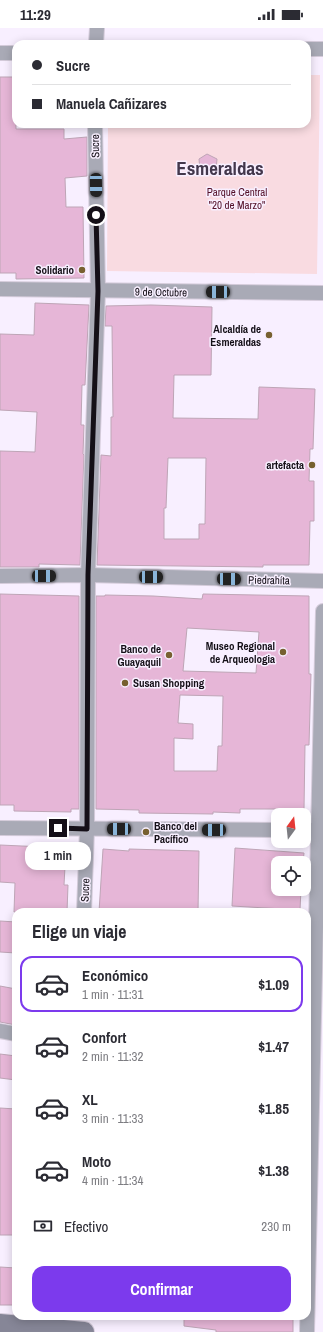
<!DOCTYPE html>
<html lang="es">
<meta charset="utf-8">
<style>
body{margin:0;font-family:"Archivo Narrow",sans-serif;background:#f7f7f7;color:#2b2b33;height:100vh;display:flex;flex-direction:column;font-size:15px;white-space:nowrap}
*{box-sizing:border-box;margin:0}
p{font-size:13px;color:#7c7c81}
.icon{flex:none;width:22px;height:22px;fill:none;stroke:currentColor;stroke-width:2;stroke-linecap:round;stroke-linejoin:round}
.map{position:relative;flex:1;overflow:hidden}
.drawer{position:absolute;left:12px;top:880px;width:299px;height:412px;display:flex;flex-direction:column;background:#fff;border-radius:12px;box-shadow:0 2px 10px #0003}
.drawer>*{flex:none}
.top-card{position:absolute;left:12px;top:12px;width:299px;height:88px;border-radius:12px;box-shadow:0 2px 10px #0003;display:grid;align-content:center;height:88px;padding:0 20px;background:#fff}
.needle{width:26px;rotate:15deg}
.buttons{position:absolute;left:271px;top:780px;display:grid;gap:8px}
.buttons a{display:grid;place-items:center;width:40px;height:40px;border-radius:8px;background:#fff;box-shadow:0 2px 10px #0003;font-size:20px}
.end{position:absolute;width:18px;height:18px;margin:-9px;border:5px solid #140f17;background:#fff;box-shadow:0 0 0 2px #fff}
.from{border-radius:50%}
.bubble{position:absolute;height:28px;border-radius:12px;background:#fff;box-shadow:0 2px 10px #0003;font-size:13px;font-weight:800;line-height:28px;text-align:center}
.car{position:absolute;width:12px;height:24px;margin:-12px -6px;border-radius:5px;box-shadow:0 0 3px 1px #0007;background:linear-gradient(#222 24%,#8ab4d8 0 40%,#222 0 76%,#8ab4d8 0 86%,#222 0)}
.top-card b{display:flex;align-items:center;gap:14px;height:38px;font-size:15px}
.top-card b+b{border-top:1px solid #e1e1e2}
.top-card i{width:10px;height:10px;background:#2b2b33}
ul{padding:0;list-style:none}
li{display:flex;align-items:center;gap:12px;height:56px;margin:0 8px 6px;padding:0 12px;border:2px solid transparent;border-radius:12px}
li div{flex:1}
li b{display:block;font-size:15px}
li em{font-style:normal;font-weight:800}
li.active{border-color:#7c3aed}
li>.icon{width:36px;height:36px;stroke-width:1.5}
h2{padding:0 20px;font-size:18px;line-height:48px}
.pay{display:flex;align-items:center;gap:10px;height:44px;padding:0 20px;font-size:15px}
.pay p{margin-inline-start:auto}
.cta{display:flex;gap:8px;margin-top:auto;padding:8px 20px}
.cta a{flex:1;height:46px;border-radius:12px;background:#7c3aed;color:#fff;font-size:16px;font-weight:800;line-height:46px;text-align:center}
.status{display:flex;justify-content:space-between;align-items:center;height:28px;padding:0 20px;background:#fff;direction:ltr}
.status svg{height:11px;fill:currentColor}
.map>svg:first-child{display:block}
.green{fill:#f9dbe1}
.building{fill:#e6b6d7;stroke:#bea5b6;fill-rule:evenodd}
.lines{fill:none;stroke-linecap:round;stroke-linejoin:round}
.street-casing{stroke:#d4cbda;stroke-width:16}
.secondary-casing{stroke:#d4cbda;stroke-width:22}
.street{stroke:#a9aab6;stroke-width:14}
.secondary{stroke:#868697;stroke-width:20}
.route{stroke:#140f17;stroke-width:5}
.poi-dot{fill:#776030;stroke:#f8efff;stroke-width:1.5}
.labels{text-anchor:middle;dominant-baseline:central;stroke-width:3;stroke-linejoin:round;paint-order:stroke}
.street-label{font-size:11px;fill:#140f17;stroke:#f8efff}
.park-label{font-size:11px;fill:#531028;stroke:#f8efff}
.poi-label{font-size:11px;font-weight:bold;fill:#140f17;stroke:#f8efff;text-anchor:end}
.town-label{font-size:19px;font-weight:bold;fill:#43374c;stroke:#f8efff}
</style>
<div class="status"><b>11:29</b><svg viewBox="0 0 49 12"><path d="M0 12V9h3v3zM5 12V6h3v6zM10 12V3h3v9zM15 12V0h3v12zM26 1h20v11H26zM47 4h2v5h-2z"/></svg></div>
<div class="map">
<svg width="323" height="1304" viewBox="0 0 323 1304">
<rect width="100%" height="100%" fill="#f8efff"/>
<!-- green -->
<path class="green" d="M307 47H320L317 246 107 243 108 96H307Z"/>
<!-- building -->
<g class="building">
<path d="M0 49H15L16 101H64V111L87 109V148L65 150 66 179H83L84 250 16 251V245H0Z"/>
<path d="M207 126 217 131 216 141 209 146 200 142 199 131Z"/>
<path d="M35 275 89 277 85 357H82L81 397H84L83 426 84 427 80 537 39 536V539H0V423L35 424 37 384 0 382V306L34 307Z"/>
<path d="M151 277 212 279 211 347H174L173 390 258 391 259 359 315 361 313 421H310L309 453H314V493H310L309 537H263V539L97 537 101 427 111 428V389H113L112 298H105L106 278ZM168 430H206L205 496H199V511H164V480H166Z"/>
<path d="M0 566 79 568V781H71V784L14 783V777H0Z"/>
<path d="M203 566 309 568V646H311L309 717H305L304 781H240V785L213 784V786L139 785V782L96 781V568H105V567L153 568 202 571ZM187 600 259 604 256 645 183 643ZM180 667 223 668 222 718H218L217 743H174V710L193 711V696L178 695Z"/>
<path d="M0 817 66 820 64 857H68L67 884H14L15 855 0 854Z"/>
<path d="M235 820 304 825 303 835H278V861H301L300 882 232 878Z"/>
<path d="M103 821 129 823V821L199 823 198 884H99Z"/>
<path d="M0 893 16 894V925L0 924Z"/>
<path d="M0 958 16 961V997L0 994Z"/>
<path d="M0 1026 16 1028V1052L0 1050Z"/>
<path d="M0 1080 16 1081V1207H0Z"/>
<path d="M0 1239 16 1240V1277H0Z"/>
<path d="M184 1288H293V1304H216V1302L184 1298Z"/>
</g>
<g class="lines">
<!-- street casing -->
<g class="street-casing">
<g id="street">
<path d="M96 16 97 0"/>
<path d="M307 21H323"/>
<path d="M0 25H16"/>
<path d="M0 261 323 265"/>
<path d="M0 548 88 547 323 553"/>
<path d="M0 800 278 802"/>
<path d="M304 802H323"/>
<path d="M84 884 87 801 88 547 98 263 95 96"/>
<path d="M0 1003 16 1006"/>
<path d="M307 1304 323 583"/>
</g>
</g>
<!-- secondary casing -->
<g class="secondary-casing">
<path id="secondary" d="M0 1296 84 1304"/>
</g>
<!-- street -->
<use href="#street" class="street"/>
<!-- secondary -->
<use href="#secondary" class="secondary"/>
</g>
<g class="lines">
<!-- route -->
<path class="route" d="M58 800 87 801 88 547 98 263 96 187"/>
</g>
<!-- markers -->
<g class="poi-dot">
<circle cx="82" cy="242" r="4"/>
<circle cx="269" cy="307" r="4"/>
<circle cx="312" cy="437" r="4"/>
<circle cx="283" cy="624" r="4"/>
<circle cx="169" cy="627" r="4"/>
<circle cx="125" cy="655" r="4"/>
<circle cx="146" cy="804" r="4"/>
</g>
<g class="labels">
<!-- street labels -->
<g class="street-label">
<text transform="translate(95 118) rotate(-91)">Sucre</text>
<text transform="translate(161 264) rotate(1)">9 de Octubre</text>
<text transform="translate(269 552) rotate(1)">Piedrahíta</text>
<text transform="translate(85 862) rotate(-88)">Sucre</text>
</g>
<!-- park labels -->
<g class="park-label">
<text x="237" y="164">Parque Central<tspan x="237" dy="13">"20 de Marzo"</tspan></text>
</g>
<!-- poi labels -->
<g class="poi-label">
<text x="74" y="242">Solidario</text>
<text x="261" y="301">Alcaldía de<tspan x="261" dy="13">Esmeraldas</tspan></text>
<text x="304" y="437">artefacta</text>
<text x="275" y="618">Museo Regional<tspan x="275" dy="13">de Arqueologia</tspan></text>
<text x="161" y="621">Banco de<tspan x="161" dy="13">Guayaquil</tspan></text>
<text x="133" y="655" text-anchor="start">Susan Shopping</text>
<text x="154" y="798" text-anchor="start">Banco del<tspan x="154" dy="13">Pacífico</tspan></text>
</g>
<!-- town labels -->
<g class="town-label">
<text x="220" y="140">Esmeraldas</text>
</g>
</g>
</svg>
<div class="buttons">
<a><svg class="needle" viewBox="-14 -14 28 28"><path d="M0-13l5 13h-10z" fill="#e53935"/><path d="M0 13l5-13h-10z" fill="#7c7c81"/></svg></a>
<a><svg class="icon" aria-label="locate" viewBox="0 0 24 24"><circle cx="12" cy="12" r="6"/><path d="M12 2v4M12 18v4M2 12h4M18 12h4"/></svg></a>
</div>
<i class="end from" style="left:96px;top:187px"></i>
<i class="end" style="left:58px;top:800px"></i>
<div class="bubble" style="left:25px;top:814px;width:66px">1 min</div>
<i class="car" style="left:96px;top:157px;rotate:179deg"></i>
<i class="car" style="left:218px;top:264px;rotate:270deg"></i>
<i class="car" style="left:44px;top:548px;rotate:90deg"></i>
<i class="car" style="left:151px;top:549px;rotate:91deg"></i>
<i class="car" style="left:229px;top:551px;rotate:91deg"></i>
<i class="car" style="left:119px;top:801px;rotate:270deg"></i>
<i class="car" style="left:214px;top:802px;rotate:270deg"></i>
<div class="top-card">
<b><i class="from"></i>Sucre</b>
<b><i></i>Manuela Cañizares</b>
</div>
<section class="drawer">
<h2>Elige un viaje</h2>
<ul>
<li class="active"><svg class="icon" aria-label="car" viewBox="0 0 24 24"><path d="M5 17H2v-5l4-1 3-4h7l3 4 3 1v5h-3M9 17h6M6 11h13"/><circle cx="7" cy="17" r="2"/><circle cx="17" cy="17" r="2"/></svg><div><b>Económico</b><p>1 min · 11:31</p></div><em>$1.09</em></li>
<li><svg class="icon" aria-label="car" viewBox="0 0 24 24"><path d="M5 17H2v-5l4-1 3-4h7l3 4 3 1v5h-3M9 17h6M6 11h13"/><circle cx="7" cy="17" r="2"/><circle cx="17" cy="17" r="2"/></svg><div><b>Confort</b><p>2 min · 11:32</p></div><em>$1.47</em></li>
<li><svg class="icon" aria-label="car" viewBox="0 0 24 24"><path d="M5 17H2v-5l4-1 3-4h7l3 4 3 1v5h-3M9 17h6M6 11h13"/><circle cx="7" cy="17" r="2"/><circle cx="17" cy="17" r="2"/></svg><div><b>XL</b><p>3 min · 11:33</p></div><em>$1.85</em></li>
<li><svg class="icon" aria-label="car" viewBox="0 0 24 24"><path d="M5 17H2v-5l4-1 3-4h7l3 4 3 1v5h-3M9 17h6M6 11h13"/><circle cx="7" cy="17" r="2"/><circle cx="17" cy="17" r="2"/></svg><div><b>Moto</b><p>4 min · 11:34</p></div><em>$1.38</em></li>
</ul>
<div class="pay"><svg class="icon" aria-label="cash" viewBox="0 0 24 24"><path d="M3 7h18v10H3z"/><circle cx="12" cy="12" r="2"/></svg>Efectivo<p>230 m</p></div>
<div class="cta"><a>Confirmar</a></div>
</section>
</div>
